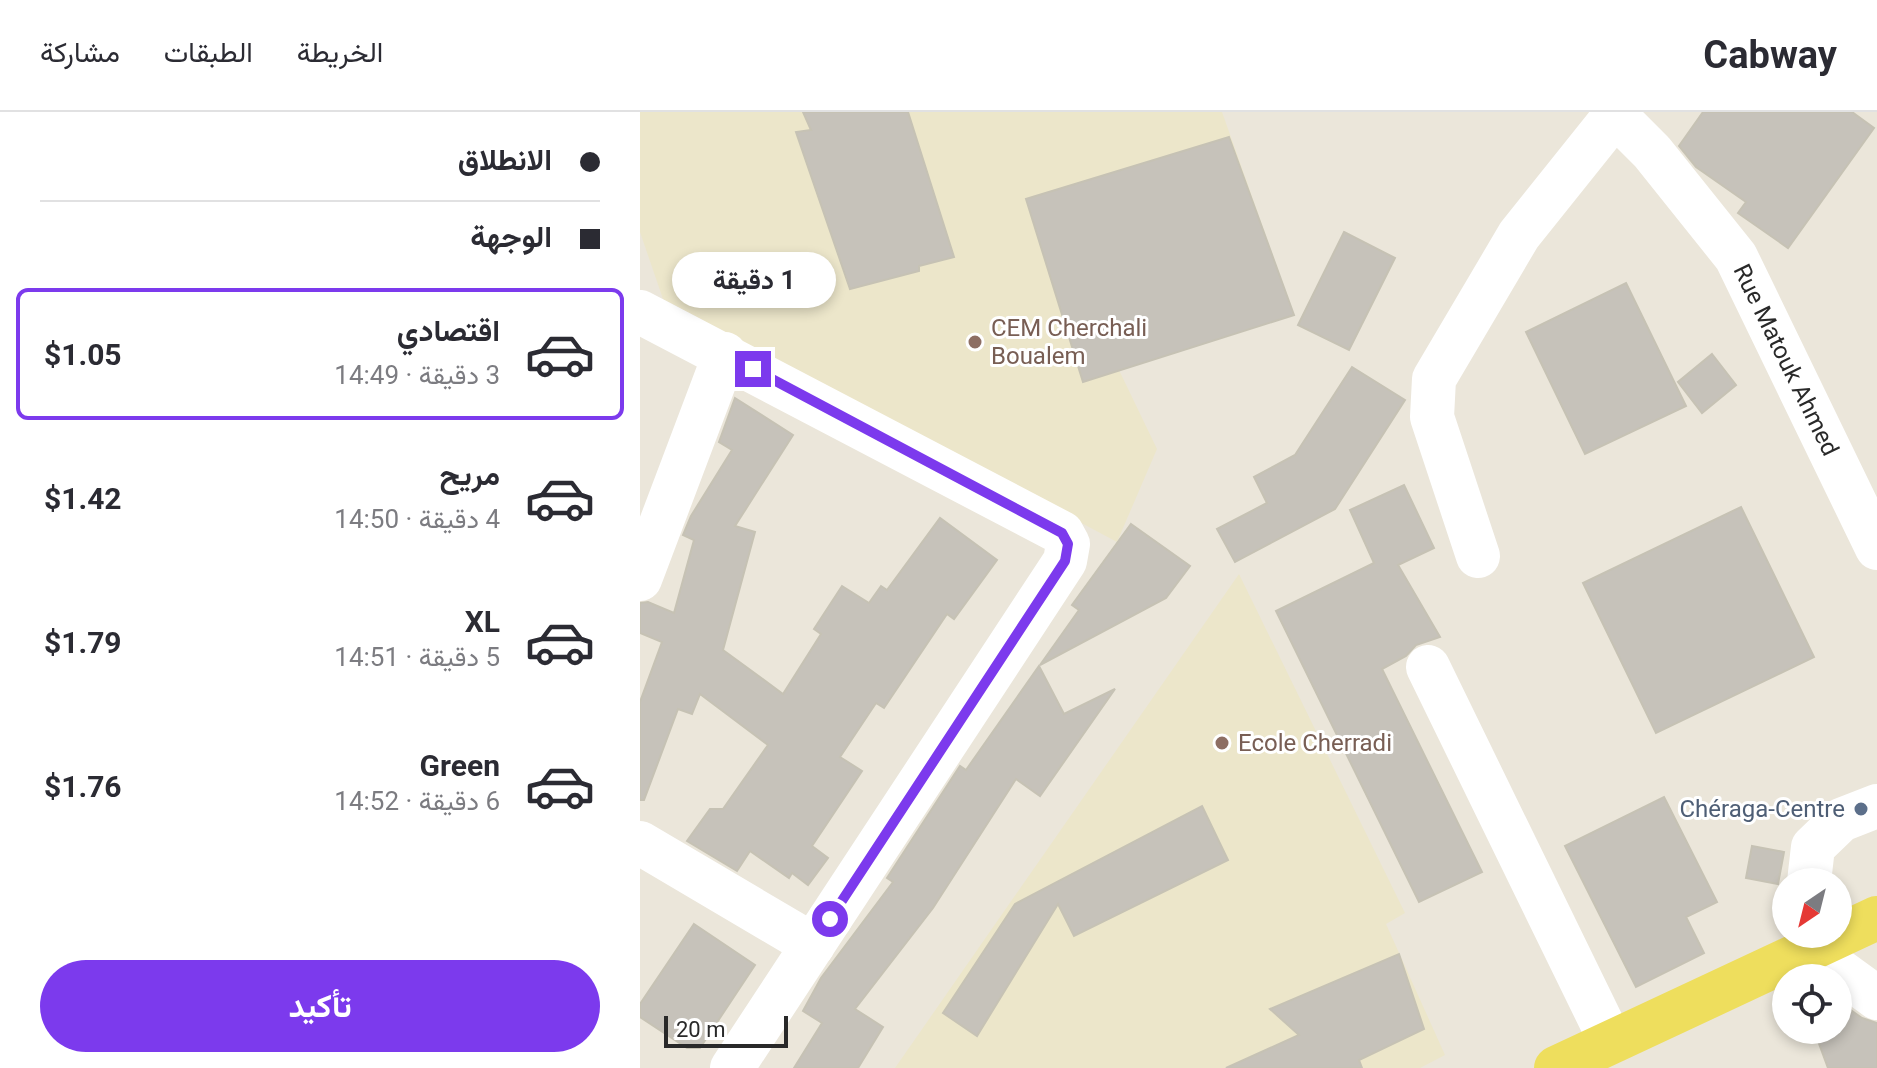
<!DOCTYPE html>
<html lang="ar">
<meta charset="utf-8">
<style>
body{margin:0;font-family:Roboto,Vazirmatn,sans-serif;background:#f2f2f3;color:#2b2b33;direction:rtl;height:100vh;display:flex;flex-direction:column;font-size:30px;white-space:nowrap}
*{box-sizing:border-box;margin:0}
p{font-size:26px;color:#7c7c81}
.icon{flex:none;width:44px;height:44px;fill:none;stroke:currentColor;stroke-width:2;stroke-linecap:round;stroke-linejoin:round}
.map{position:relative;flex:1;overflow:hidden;direction:ltr}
.drawer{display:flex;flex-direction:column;background:#fff;width:640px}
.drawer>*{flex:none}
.hud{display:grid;align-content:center;height:176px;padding:0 40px;background:#fff}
.needle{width:52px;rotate:215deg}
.tools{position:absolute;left:1132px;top:756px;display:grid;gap:16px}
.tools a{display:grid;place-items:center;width:80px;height:80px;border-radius:50%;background:#fff;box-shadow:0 4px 12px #0003;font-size:40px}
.scale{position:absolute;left:24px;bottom:20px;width:124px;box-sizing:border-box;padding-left:8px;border:4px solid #292929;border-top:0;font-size:22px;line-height:28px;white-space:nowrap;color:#292929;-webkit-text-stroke:6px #fff;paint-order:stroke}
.end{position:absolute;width:36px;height:36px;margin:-18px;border:10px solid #7c3aed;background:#fff;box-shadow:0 0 0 4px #fff}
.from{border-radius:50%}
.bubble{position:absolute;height:56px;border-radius:28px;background:#fff;box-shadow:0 4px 12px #0003;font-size:26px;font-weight:700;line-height:56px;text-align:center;direction:rtl}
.hud b{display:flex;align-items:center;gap:28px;height:76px;font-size:30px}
.hud b+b{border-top:2px solid #e1e1e2}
.hud i{width:20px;height:20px;background:#2b2b33}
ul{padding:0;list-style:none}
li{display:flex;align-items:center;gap:24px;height:132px;margin:0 16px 12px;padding:0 24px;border:4px solid transparent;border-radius:12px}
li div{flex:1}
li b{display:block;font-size:30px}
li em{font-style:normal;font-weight:700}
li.on{border-color:#7c3aed}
li>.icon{width:72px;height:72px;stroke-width:1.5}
.action{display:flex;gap:16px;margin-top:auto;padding:16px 40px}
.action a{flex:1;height:92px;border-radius:48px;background:#7c3aed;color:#fff;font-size:32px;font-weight:700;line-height:92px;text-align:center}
header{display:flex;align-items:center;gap:48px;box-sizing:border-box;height:112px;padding:0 40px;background:#fff;border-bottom:2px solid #e1e1e2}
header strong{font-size:38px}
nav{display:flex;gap:44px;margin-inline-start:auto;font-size:28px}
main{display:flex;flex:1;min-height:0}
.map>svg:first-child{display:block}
.education{fill:#ece6ca}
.building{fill:#c6c2ba;stroke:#c6c2b4;stroke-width:2}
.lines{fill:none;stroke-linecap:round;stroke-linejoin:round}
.minor{stroke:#fff;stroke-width:44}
.major{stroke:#eede5d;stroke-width:44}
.route{stroke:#7c3aed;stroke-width:10}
.education-dot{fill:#8d6e63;stroke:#fff;stroke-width:3}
.service-dot{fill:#5c6f8a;stroke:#fff;stroke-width:3}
.labels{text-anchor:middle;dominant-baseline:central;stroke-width:6;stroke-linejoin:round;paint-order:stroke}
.education-label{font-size:24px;fill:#785e54;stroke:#fff;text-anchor:start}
.street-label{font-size:24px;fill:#292929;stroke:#fff}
.service-label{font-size:24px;fill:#4e5e75;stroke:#fff;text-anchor:end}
</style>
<header>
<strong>Cabway</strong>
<nav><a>الخريطة</a><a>الطبقات</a><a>مشاركة</a></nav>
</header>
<main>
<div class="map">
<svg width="1237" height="956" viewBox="0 0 1237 956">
<rect width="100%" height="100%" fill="#ebe6da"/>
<!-- education -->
<g class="education">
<path d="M0 0H582L654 203 479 258 517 337 477 430 23 187 0 120Z"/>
<path d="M599 462 765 801 746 812 805 943 780 956H255Z"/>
</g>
<!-- building -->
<g class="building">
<path d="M163 0H268L314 145 279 154V159L210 177 156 20 171 18Z"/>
<path d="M1063 0H1212L1234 16 1148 136 1098 101 1106 90 1056 55 1039 34Z"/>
<path d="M589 25 654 203 443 270 386 87Z"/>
<path d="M704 120 755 146 709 238 658 213Z"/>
<path d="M986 171 1046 294 945 342 886 220Z"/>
<path d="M1072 242 1096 273 1062 301 1038 270Z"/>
<path d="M712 255 765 288 695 397 595 450 577 417 627 391 614 365 655 343Z"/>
<path d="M95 286 153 323 95 414 115 420 83 538 143 582 181 522 174 517 202 474 229 491 241 474 247 478 300 406 357 448 314 507 307 502 244 596 236 591 200 645 222 659 172 734 188 746 168 773 152 761 149 766 110 739 97 759 47 729 70 697H83L128 633 60 582 52 602 38 597 4 688H0V590L22 530 0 521V491L8 490 34 501 54 428 43 423 51 404 92 338 79 330Z"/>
<path d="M764 373 794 436 758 453 800 525 776 533 766 544 742 557 842 760 779 790 636 499 734 451 710 398Z"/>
<path d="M1101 395 1174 545 1016 621 943 471Z"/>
<path d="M491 412 550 454 526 486 400 553 439 498 432 493Z"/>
<path d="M399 554 424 602 475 577 400 684 376 667 293 796 215 897 243 915 218 956H154L182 911 163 899 181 866 253 770 247 766 320 654 326 658Z"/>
<path d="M1024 685 1077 790 1046 805 1064 841 996 875 925 734Z"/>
<path d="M562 694 588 748 434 824 418 792 337 924 303 901 375 792Z"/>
<path d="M1112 734 1144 740 1138 772 1106 766Z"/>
<path d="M54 812 115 853 60 936H47L0 905V892Z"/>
<path d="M759 842 784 917 719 948 722 956H586L659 923 630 897Z"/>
<path d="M1198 889 1222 906 1237 911V956H1188L1174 918H1198Z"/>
</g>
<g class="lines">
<!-- minor -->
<g class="minor">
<path d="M972 0 1012 40 1096 145 1237 436"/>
<path d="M0 200 422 421 428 432 425 449 92 956"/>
<path d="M838 444 792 305 794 267 879 123 975 3"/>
<path d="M0 467 85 242"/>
<path d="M788 555 971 930"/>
<path d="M0 731 173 833"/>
<path d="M1169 770 1173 735 1201 708 1237 694"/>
<path d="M1170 822 1171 838 1237 886"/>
</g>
<!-- major -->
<path class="major" d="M916 956 1237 806"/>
</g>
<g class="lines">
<!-- route -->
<path class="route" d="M113 257 422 421 428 432 425 449 190 807"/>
</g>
<!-- markers -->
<g class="education-dot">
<circle cx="335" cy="230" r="8"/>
<circle cx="582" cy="631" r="8"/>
</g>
<circle class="service-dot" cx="1221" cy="697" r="8"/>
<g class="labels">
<!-- education labels -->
<g class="education-label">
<text x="351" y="216">CEM Cherchali<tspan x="351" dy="28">Boualem</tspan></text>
<text x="598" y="631">Ecole Cherradi</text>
</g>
<!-- street labels -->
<g class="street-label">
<text transform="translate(1146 248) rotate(64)">Rue Matouk Ahmed</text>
</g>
<!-- service labels -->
<g class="service-label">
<text x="1205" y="697">Chéraga-Centre</text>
</g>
</g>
</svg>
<div class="tools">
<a><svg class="needle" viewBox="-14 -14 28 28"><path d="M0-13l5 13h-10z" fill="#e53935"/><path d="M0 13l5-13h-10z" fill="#7c7c81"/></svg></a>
<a><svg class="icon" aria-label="locate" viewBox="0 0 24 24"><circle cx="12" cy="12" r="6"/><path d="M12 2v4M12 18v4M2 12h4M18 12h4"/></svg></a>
</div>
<div class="scale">20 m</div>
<i class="end from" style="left:190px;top:807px"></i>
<i class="end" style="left:113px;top:257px"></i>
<div class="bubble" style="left:32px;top:140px;width:164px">1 دقيقة</div>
</div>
<section class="drawer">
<div class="hud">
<b><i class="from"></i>الانطلاق</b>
<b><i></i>الوجهة</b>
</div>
<ul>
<li class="on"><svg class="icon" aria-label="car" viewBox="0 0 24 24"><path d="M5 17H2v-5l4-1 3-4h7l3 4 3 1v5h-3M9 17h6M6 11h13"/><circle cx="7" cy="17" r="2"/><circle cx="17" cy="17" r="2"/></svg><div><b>اقتصادي</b><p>3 دقيقة · 14:49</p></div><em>$1.05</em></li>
<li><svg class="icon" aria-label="car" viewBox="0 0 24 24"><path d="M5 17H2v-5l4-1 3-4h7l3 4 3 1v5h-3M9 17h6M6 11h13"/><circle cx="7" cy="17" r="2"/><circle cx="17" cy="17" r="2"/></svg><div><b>مريح</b><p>4 دقيقة · 14:50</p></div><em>$1.42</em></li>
<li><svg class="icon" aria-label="car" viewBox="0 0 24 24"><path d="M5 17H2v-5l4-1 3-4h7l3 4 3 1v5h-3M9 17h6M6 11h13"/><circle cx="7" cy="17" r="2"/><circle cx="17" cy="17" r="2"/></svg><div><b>XL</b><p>5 دقيقة · 14:51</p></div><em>$1.79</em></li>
<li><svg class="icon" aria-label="car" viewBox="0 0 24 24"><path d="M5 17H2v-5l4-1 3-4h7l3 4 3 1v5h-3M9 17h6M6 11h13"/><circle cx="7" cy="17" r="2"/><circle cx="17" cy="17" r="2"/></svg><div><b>Green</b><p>6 دقيقة · 14:52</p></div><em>$1.76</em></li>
</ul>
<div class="action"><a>تأكيد</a></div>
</section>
</main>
